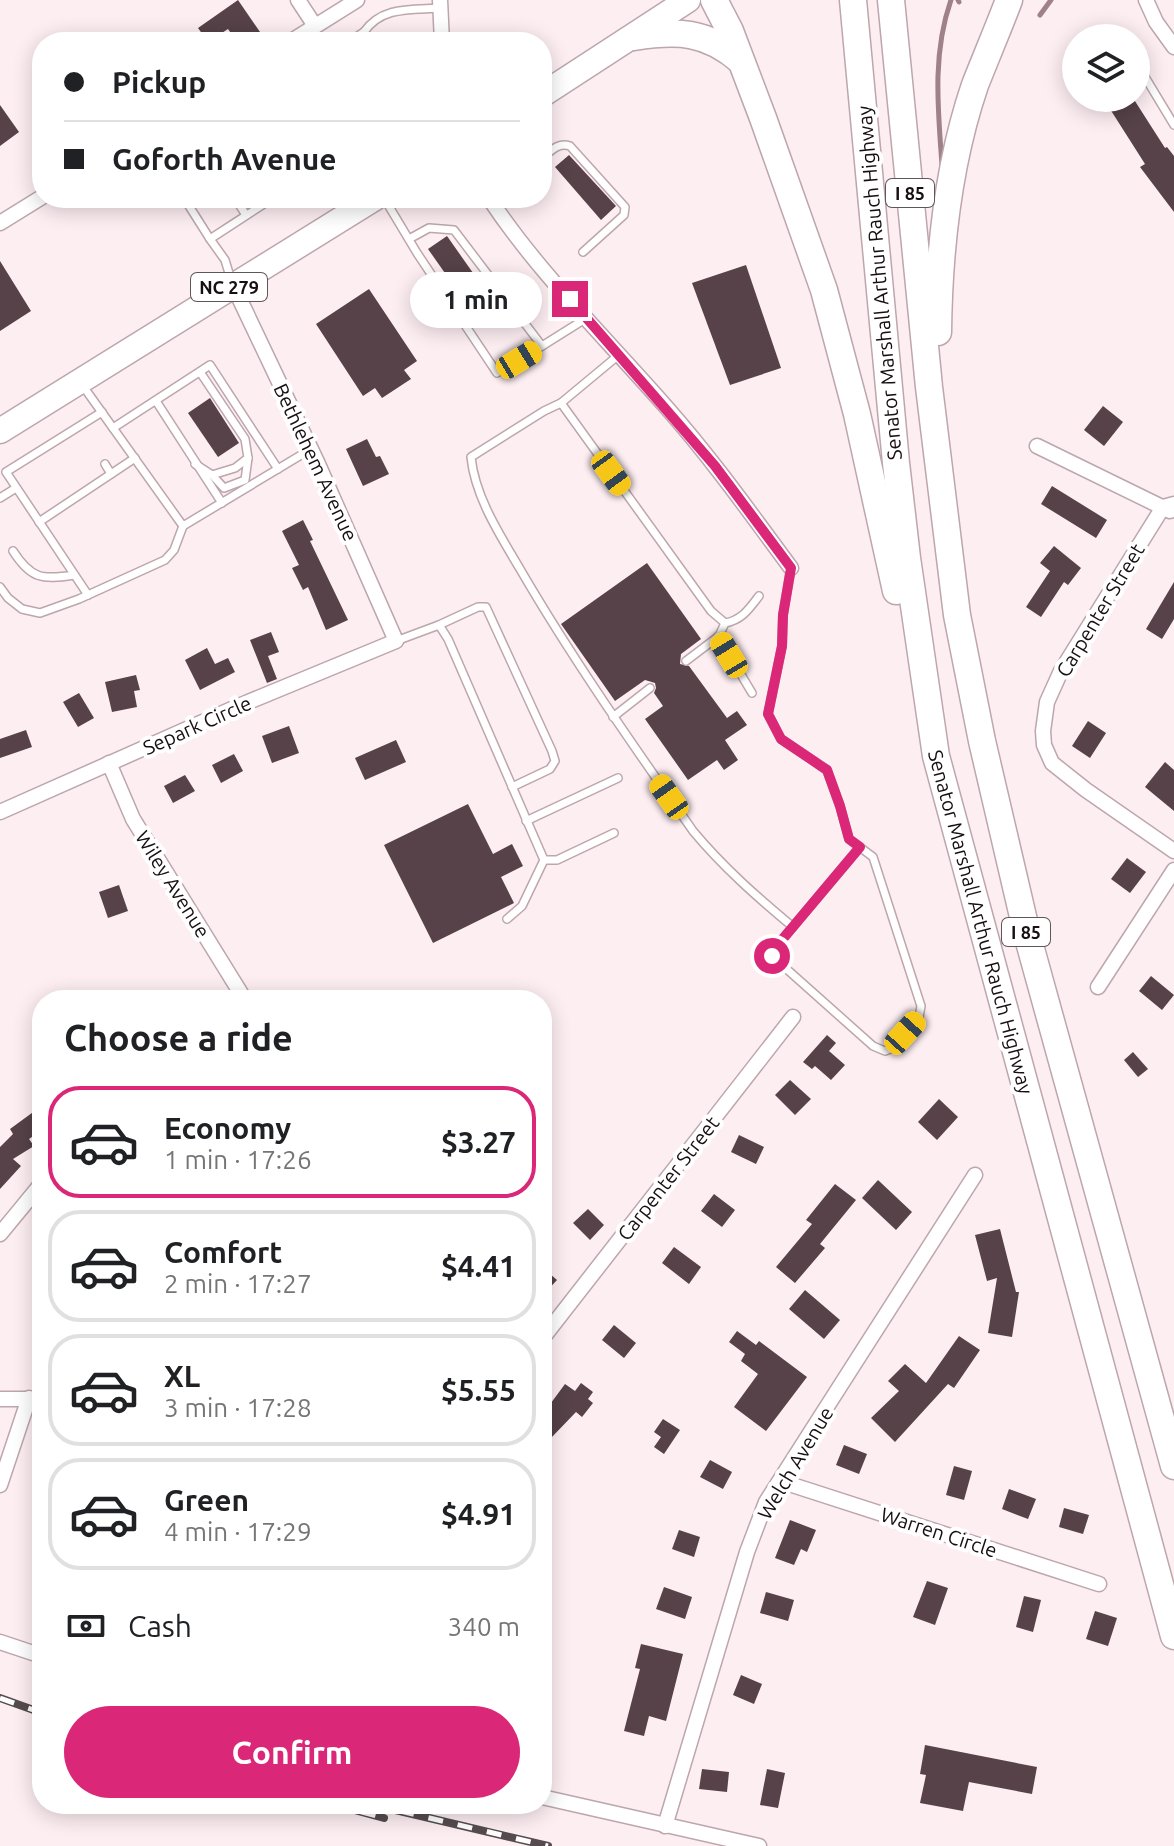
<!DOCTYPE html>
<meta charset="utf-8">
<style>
body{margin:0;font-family:Ubuntu,sans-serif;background:#f2f2f2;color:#202124;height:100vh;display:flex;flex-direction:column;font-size:30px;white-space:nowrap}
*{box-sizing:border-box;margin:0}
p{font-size:26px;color:#757577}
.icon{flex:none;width:44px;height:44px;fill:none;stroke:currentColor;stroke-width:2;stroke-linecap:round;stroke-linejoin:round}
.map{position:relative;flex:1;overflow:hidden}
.side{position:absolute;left:32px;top:990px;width:520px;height:824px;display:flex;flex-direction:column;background:#fff;border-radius:32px;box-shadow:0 4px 20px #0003}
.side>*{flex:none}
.guide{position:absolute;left:32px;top:32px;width:520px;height:176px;border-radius:32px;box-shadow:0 4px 20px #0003;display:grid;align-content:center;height:176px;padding:0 32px;background:#fff}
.fabs{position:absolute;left:1062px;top:24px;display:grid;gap:16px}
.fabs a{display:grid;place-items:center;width:88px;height:88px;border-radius:50%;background:#fff;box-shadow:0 4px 20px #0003;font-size:40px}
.end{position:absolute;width:36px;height:36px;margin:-18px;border:10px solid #db2777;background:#fff;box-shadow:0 0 0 4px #fff}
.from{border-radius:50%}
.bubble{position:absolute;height:56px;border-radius:28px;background:#fff;box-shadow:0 4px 20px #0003;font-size:26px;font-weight:700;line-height:56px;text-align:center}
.car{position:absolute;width:24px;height:48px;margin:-24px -12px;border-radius:10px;box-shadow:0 0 6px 2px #0007;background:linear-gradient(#f5c518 24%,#345 0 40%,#f5c518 0 76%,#345 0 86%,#f5c518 0)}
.guide b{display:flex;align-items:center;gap:28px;height:76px;font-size:30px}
.guide b+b{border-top:2px solid #e0e0e0}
.guide i{width:20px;height:20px;background:#202124}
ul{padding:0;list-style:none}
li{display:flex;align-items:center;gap:24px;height:112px;margin:0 16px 12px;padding:0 16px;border:4px solid #e0e0e0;border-radius:32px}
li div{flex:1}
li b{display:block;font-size:30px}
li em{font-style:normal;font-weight:700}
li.selected{border-color:#db2777}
li>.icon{width:72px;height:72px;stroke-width:1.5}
h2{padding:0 32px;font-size:36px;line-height:96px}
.pay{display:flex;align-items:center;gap:20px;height:88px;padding:0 32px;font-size:30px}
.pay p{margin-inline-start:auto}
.cta{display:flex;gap:16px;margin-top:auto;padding:16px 32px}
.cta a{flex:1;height:92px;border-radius:48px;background:#db2777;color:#fff;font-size:32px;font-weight:700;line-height:92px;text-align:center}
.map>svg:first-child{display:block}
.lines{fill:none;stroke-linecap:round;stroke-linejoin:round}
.stream{stroke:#9f8189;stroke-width:5}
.building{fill:#564248}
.lane-casing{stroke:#bda6ad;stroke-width:10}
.street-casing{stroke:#bda6ad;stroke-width:17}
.primary-casing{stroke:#bda6ad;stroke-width:27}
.highway-casing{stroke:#bda6ad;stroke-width:29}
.lane{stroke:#fff;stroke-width:7}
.street{stroke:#fff;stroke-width:14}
.primary{stroke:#fff;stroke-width:24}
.highway{stroke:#fff;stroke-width:26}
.rail-casing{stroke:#564c4f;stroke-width:8}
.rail{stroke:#fff;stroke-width:5;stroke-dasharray:15;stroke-linecap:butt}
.route{stroke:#db2777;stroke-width:10}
.labels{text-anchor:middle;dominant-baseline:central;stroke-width:8;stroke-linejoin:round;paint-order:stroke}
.shield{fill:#fff;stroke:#5d5758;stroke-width:2}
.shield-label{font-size:18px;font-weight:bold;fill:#170f11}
.street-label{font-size:20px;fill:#170f11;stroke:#fff}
</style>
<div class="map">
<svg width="1174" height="1846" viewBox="0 0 1174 1846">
<rect width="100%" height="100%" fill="#fdeef2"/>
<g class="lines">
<!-- stream -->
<g class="stream">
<path d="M958 0 959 2"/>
<path d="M1040 15 1051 0"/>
<path d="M942 165C938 109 932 54 951 0"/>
</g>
</g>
<!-- building -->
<g class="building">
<path d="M238 0 260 32 246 42H237L228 29 208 42 198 28Z"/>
<path d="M1103 98H1133L1165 148 1167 147 1174 156V212L1140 167 1145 164Z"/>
<path d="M0 105 19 132 0 146Z"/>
<path d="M569 155 616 206 601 220 555 167Z"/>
<path d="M447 236 485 290 466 303 428 249Z"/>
<path d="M0 261 31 311 0 331Z"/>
<path d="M746 265 781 368 730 385 692 283Z"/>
<path d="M369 289 417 361 404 370 411 379 382 398 375 388 363 396 316 324Z"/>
<path d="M210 398 239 443 218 457 188 413Z"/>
<path d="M1103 406 1123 422 1104 446 1084 430Z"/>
<path d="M367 439 376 457 380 456 389 474 363 486 346 449Z"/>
<path d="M1052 486 1107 520 1096 538 1041 504Z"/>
<path d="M303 520 313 540 310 541 348 620 326 630 308 587 303 590 292 568 299 565 282 531Z"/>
<path d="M1054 546 1081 568 1068 585 1064 582 1041 617 1026 607 1050 571 1040 563Z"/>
<path d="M647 563 701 639 681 654 680 664 689 666 727 718 737 711 747 725 725 740 738 760 724 770 717 760 688 780 645 719 663 706 654 693 656 688 655 683 645 680 615 701 561 624Z"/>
<path d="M1174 582V619L1162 639 1146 629Z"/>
<path d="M271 632 279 652 268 656 277 679 267 683 250 640Z"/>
<path d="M207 648 215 664 228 658 235 672 200 690 185 660Z"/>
<path d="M136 675 140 690 134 691 137 707 112 712 105 682Z"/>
<path d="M79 693 94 718 78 727 63 702Z"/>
<path d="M1088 721 1106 733 1090 758 1072 746Z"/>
<path d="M289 726 299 753 272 763 262 736Z"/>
<path d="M26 730 32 747 0 758V739Z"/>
<path d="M396 740 406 762 365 780 355 758Z"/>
<path d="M234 754 243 771 221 783 212 765Z"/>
<path d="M1165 762 1174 770V811L1145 787Z"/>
<path d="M185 775 195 791 173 803 164 786Z"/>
<path d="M468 804 493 854 512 844 523 866 501 877 514 903 433 943 384 845Z"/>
<path d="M1127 858 1146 872 1130 893 1111 879Z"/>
<path d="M119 885 128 911 108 918 99 892Z"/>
<path d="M1151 976 1174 995 1162 1010 1139 991Z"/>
<path d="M827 1035 836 1043 829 1051 845 1065 831 1080 815 1066 812 1069 803 1062Z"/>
<path d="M1133 1052 1148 1069 1138 1077 1124 1060Z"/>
<path d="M790 1080 811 1099 795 1115 775 1095Z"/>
<path d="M939 1099 958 1117 937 1140 918 1122Z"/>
<path d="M36 1110 42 1119V1130L29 1139 34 1146 13 1159 21 1166 0 1189V1147L13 1134 10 1129Z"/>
<path d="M739 1135 764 1147 756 1164 731 1152Z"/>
<path d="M878 1180 912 1212 896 1230 862 1198Z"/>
<path d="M835 1184 856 1200 820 1244 825 1248 795 1283 776 1267 812 1224 806 1220Z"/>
<path d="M714 1194 735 1210 722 1227 701 1211Z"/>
<path d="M588 1209 604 1225 590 1240 573 1223Z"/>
<path d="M1000 1229 1016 1292H1019L1012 1337 988 1333 997 1278 987 1281 975 1235Z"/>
<path d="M674 1247 701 1267 689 1284 662 1263Z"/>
<path d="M542 1267 557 1280 542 1296Z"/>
<path d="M805 1290 840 1320 824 1339 789 1309Z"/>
<path d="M614 1325 636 1343 624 1358 602 1340Z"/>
<path d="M737 1331 756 1345 759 1341 807 1377 766 1431 734 1407 758 1374 741 1361 745 1354 729 1342Z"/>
<path d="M959 1336 980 1350 954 1388 948 1384 895 1442 871 1418 899 1391 888 1381 905 1364 926 1383Z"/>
<path d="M581 1383 593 1392 588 1399 593 1403 582 1417 576 1412 551 1438 542 1429V1401L548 1407 565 1384 575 1391Z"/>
<path d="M663 1419 680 1430 664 1454 654 1447 661 1437 654 1432Z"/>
<path d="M844 1445 867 1454 859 1474 836 1465Z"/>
<path d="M710 1460 732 1472 723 1489 700 1477Z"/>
<path d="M954 1466 972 1471 964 1500 946 1495Z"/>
<path d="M1009 1489 1036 1499 1028 1519 1002 1509Z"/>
<path d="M1064 1508 1089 1515 1083 1534 1059 1527Z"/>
<path d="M790 1520 816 1530 807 1552 801 1549 794 1565 775 1558Z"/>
<path d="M679 1530 700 1537 694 1557 672 1549Z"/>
<path d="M927 1581 948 1588 935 1625 913 1617Z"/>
<path d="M664 1587 692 1597 685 1619 656 1609Z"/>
<path d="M766 1592 794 1600 788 1621 760 1613Z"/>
<path d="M1024 1596 1041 1600 1033 1632 1016 1627Z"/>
<path d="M1095 1611 1117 1618 1108 1646 1086 1639Z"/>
<path d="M641 1644 683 1654 666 1721 649 1716 644 1736 624 1731 640 1669 635 1668Z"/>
<path d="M741 1675 762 1684 754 1704 733 1695Z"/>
<path d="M925 1745 1037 1767 1032 1794 969 1782 963 1811 920 1803 926 1775 920 1774Z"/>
<path d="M702 1769 729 1772 727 1792 699 1789Z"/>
<path d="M767 1769 785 1773 778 1808 760 1805Z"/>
</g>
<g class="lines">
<!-- lane casing -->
<g class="lane-casing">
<g id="lane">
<path d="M349 42 364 32"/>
<path d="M370 42 364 32C382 6 411 10 440 8"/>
<path d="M1136 62 1174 125"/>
<path d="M542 158C551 151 558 142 570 146L625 207 624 215 583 252"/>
<path d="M184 198 210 239"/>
<path d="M235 198 246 215"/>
<path d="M384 198 417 253 497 373 542 346"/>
<path d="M409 239 429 228 454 230 542 346 585 319"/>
<path d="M232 283 225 260 210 239 273 198"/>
<path d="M620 354 561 403 711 611 725 623C742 620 749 609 759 596"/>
<path d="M83 386 183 526 311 449"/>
<path d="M156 401 222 503"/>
<path d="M561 403 544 411 471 457C475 497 500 535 520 569 573 660 633 745 693 831 723 867 757 897 793 927"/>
<path d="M113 428 210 365 278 469"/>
<path d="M105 464 111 474"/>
<path d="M195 464 212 475 235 468 248 458 245 439 200 372"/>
<path d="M212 475 224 488 245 480 248 458"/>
<path d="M0 498 16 488"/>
<path d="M39 522 135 458"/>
<path d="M13 551C31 579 42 580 74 575"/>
<path d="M791 568 783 615 782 646 768 714 781 739 827 770 840 806 849 839 873 857 921 1006 919 1017 890 1049 885 1051 873 1046 772 956 781 941 860 847"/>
<path d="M0 587 8 598 22 609 40 613 79 599 165 560 174 550 183 526"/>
<path d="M88 595 6 472 102 412"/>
<path d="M439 625 478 607H486L552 751 555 761 550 769 512 787"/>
<path d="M718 636 752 693"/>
<path d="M396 641 439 625 448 639 544 860 522 906 507 919"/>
<path d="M686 661 719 636 725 623"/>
<path d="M613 717 650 688"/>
<path d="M526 821 618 778"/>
<path d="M544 860H557L614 833"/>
</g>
</g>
<!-- street casing -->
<g class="street-casing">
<g id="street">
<path d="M298 0 315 26"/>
<path d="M440 0 442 42"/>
<path d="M1146 0 1156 22 1174 47"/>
<path d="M290 42 357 0"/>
<path d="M489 198C540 275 607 339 667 408 712 459 751 514 791 568"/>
<path d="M0 223 42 197"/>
<path d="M1037 446 1170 511"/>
<path d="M1174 504 1163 507 1061 671 1047 702 1043 731 1044 745 1052 763 1086 790 1174 851"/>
<path d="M109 763 133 819 245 1000"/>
<path d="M0 812 241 705 396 641 318 464 233 285"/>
<path d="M1098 987 1174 870"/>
<path d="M0 1234 42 1183"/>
<path d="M542 1339 793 1017"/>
<path d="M0 1399H42"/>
<path d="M780 1481 1099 1584"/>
<path d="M0 1485 29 1398"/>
<path d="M0 1642 42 1656"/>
<path d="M542 1797 759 1846"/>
<path d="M665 1826 747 1552 766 1502 975 1175"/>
</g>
</g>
<!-- primary casing -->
<g class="primary-casing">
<g id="primary">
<path d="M542 95 688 0"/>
<path d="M0 431 375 198"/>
</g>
</g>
<!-- highway casing -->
<g class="highway-casing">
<g id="highway">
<path d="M714 0 730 31 763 118 824 290 857 414 896 591"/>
<path d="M853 0 896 463 907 558 936 756 1174 1636"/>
<path d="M891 0 929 387 957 615 982 741 1028 938 1174 1466"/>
<path d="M634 37C677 30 707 31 741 61"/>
<path d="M938 332C939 250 948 164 975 85 986 57 998 29 1009 0"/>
</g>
</g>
<!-- lane -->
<use href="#lane" class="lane"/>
<!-- street -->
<use href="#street" class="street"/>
<!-- primary -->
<use href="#primary" class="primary"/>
<!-- highway -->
<use href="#highway" class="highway"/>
<!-- rail casing -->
<g class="rail-casing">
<g id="rail">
<path d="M0 1698 42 1713"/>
<path d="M332 1804 384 1818"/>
<path d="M370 1804 548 1846"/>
</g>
</g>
<!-- rail -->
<use href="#rail" class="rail"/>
</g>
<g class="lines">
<!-- route -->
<path class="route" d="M570 299 715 466 791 568 783 615 782 646 768 714 781 739 827 770 840 806 849 839 860 847 781 941 772 956"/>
</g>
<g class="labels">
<!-- shield labels -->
<g class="shield">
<rect x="886" y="179" width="48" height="28" rx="6"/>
<rect x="191" y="273" width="76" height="28" rx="6"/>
<rect x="1002" y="918" width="48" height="28" rx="6"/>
</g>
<g class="shield-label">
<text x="910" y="193">I 85</text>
<text x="229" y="287">NC 279</text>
<text x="1026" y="932">I 85</text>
</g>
<!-- street labels -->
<g class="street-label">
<text transform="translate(879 283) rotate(-95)">Senator Marshall Arthur Rauch Highway</text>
<text transform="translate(316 462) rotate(65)">Bethlehem Avenue</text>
<text transform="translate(1100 610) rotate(-59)">Carpenter Street</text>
<text transform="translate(197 725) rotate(-24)">Separk Circle</text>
<text transform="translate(173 884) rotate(58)">Wiley Avenue</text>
<text transform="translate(981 922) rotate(75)">Senator Marshall Arthur Rauch Highway</text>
<text transform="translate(668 1178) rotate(-52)">Carpenter Street</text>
<text transform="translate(795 1463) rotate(-59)">Welch Avenue</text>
<text transform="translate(939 1532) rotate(18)">Warren Circle</text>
</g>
</g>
</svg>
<div class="fabs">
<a><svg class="icon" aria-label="layers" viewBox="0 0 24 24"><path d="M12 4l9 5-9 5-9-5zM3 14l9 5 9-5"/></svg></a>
</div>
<i class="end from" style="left:772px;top:956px"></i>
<i class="end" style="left:570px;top:299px"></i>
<div class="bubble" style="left:410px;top:272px;width:132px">1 min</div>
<i class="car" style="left:519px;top:360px;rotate:59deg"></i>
<i class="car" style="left:611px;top:473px;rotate:144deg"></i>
<i class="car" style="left:729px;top:655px;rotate:329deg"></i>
<i class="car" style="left:669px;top:797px;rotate:325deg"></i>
<i class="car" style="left:905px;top:1033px;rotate:42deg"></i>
<div class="guide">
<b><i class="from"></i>Pickup</b>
<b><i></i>Goforth Avenue</b>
</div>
<section class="side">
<h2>Choose a ride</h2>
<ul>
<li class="selected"><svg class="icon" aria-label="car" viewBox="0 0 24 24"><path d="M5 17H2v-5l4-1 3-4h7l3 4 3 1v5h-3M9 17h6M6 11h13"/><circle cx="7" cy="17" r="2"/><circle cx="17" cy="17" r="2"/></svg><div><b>Economy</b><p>1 min · 17:26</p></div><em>$3.27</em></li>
<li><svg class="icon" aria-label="car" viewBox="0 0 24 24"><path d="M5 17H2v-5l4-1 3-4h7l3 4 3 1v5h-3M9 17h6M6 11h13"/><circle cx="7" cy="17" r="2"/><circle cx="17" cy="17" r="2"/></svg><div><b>Comfort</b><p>2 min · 17:27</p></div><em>$4.41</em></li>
<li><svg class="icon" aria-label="car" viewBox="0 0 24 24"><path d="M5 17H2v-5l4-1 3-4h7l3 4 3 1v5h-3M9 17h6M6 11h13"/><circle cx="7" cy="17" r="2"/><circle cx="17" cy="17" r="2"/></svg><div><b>XL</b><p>3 min · 17:28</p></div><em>$5.55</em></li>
<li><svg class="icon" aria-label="car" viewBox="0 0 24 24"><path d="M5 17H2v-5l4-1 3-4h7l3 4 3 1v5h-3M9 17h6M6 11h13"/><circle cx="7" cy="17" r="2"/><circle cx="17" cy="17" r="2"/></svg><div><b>Green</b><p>4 min · 17:29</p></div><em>$4.91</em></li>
</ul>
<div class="pay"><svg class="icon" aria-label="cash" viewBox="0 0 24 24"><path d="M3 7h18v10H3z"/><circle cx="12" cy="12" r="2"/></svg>Cash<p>340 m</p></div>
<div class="cta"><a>Confirm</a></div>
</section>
</div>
